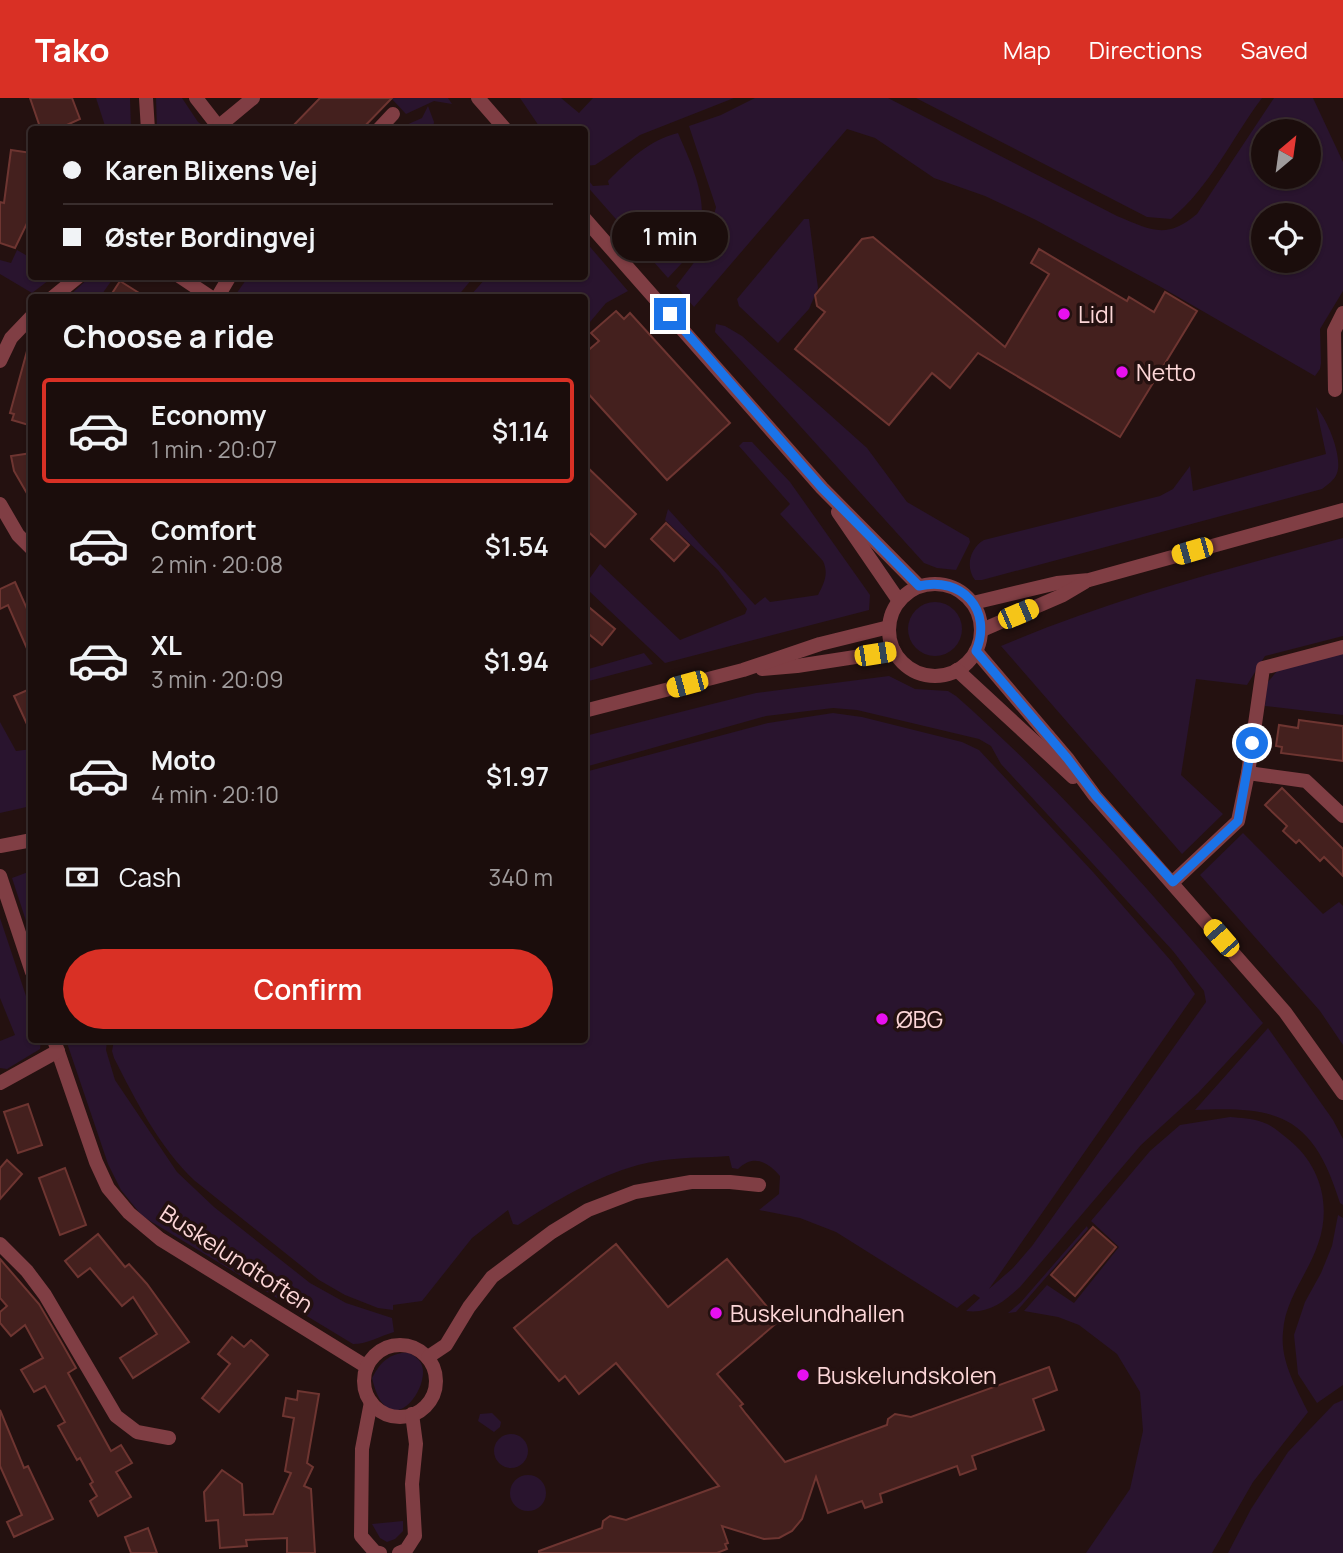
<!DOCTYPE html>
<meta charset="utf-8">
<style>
body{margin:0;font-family:Manrope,sans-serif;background:#281b1a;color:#f1f3f6;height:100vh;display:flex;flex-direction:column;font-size:26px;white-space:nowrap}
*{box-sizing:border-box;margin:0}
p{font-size:23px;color:#a09c9d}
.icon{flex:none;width:38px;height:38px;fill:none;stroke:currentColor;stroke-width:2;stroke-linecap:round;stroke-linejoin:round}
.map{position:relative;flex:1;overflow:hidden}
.drawer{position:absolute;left:28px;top:196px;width:560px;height:749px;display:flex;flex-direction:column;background:#1b0d0c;border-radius:7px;box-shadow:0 2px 5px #0004,0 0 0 2px #392d2d}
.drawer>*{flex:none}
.guide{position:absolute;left:28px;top:28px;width:560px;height:154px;border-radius:7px;box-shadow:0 2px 5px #0004,0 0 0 2px #392d2d;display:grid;align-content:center;height:154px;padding:0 35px;background:#1b0d0c}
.needle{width:46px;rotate:29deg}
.tools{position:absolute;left:1251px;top:21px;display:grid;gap:14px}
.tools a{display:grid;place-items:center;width:70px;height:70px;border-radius:50%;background:#1b0d0c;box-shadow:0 2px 5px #0004,0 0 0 2px #392d2d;font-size:35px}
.end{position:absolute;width:32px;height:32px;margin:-16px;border:9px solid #1a73e8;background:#fff;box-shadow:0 0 0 4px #fff}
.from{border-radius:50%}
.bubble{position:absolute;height:49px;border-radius:24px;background:#1b0d0c;box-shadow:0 2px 5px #0004,0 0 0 2px #392d2d;font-size:23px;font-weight:600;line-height:49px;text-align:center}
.car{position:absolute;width:21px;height:42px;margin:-21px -10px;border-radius:9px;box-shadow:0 0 5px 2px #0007;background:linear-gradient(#f5c518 24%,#345 0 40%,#f5c518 0 76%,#345 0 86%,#f5c518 0)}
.guide b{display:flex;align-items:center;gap:24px;height:66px;font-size:26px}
.guide b+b{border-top:2px solid #392d2d}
.guide i{width:18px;height:18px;background:#f1f3f6}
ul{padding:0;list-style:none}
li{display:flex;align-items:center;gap:21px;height:105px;margin:0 14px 10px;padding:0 21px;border:4px solid transparent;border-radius:7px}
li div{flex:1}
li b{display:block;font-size:26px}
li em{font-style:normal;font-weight:600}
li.selected{border-color:#d93025}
li>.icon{width:63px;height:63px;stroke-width:1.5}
h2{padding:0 35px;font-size:32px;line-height:84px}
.pay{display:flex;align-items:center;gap:18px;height:77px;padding:0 35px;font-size:26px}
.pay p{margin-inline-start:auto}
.cta{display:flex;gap:14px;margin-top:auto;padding:14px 35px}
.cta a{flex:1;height:80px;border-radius:42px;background:#d93025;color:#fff;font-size:28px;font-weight:600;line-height:80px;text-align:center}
header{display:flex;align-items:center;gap:42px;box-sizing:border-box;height:98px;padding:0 35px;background:#d93025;color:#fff}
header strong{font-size:33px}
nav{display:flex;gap:38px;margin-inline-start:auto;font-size:24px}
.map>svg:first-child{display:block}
.green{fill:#29142e;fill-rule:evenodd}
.building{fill:#44201e;stroke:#6e3531;stroke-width:2}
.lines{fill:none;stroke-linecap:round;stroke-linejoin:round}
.minor{stroke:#803e44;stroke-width:14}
.tertiary{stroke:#803e44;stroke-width:14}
.route{stroke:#1a73e8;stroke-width:9}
.poi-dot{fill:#e810ef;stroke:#241110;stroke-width:2.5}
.labels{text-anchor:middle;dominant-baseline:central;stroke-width:7;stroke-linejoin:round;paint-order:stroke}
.poi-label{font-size:23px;fill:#fcd6d7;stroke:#241110;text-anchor:start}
.street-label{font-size:23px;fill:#fcd6d7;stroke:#241110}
</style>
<header>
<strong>Tako</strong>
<nav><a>Map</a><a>Directions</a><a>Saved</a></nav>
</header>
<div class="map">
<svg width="1343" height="1455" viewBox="0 0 1343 1455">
<rect width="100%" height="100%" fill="#241110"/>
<!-- green -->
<g class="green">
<path d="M96 0H130L131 31H106Z"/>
<path d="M156 0H182L198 24 208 31H157Z"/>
<path d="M391 0H448L452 6 434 3 406 16Z"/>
<path d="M520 0H561L579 15 593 0H734L640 37 595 67 585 68 584 32 541 31Z"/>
<path d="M755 0H888L1117 118C1151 132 1166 142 1197 116L1274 0H1313L1343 64V193L1320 231 1321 265 1320 271 1315 278 1161 189 1036 122 985 98 934 80 875 40 847 31 694 209 676 188 696 162 708 142 716 109 689 28 721 17ZM1264 33H1309V79H1264ZM1309 117V163H1264V117Z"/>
<path d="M916 0H1262C1232 40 1210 89 1171 121L1147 119Z"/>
<path d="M428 8 434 24 433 31H401L404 28 422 20Z"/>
<path d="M678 35C694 72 716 116 690 155 684 164 675 172 668 180L585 86V78L593 88 609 87 608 83C629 62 649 42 678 35Z"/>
<path d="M804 121H809L818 190 809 211 778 245 739 208 737 201Z"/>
<path d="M585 143 628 193 606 205 585 230 584 200 469 199 487 179 584 178Z"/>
<path d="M17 152 31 160 32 178 53 179 32 195 0 176V162L11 165Z"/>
<path d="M91 178 114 179 100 199H68Z"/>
<path d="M470 179 472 181 457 199H234L248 179Z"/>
<path d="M716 226 725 228 742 238 867 350 907 404 969 440 970 444 956 472 937 470 924 465 715 234Z"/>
<path d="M1316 309C1327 320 1343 359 1337 375 1335 382 1327 387 1322 391L982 482H975C965 469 970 450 984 442L1160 398 1173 391 1190 368 1193 393 1326 356Z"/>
<path d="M743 344H752L790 384 870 497 869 512 665 565 589 493 587 484 600 466 680 542 745 516 747 511 718 472 665 422 668 411 755 507 765 499 770 504 818 497C824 485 829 476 823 463L780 416 790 406 739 348Z"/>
<path d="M1343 440V538L1265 558 1247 587 1196 581 1181 677 1223 716 1182 756 1001 548C1111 501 1227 471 1343 440Z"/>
<circle cx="935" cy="531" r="27"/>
<path d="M644 555 653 566 585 584V572Z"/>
<path d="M1343 555V617L1265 608 1267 585 1277 573Z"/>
<path d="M889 578 915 591 948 593 956 598C1068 697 1166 811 1263 925L1198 995 1141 1047 1020 1189C1004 1204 989 1216 966 1213L980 1200 974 1196 957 1210 836 1134 800 1120 759 1112 779 1096 780 1078C767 1063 753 1056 738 1071L732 1070 729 1058C699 1060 667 1059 638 1067 595 1079 555 1103 518 1127L513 1126 508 1112 472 1140 422 1203 393 1207V1212L378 1210 345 1197 319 1182 195 1083C159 1049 136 1003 114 960L112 953 114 942H584L585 674 768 625 833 615 862 619 962 644 979 652 1093 774 1172 864 1195 896 989 1191 1013 1170 1032 1148 1206 904 1204 893 1173 853 1001 666 991 648 979 641 857 612 833 610 766 618 585 669V638L756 595Z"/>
<path d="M0 624 16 653 32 651 31 708 0 715Z"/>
<path d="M1243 735 1323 816 1339 804 1343 808V947L1320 913 1200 777Z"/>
<path d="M31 773H32L31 838 12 780Z"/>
<path d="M0 820 31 913 32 942H41L40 951 7 971 0 970V943L15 937 0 900Z"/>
<path d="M1268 930 1333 1022 1343 1041V1107L1340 1105C1313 1018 1280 1008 1195 1012Z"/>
<path d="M66 942H107L106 952 115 982 177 1074 214 1109 310 1185 346 1205 392 1220 394 1234C380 1238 368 1246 353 1246L142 1118 121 1092 108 1066Z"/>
<path d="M1230 1019C1240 1020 1252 1020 1262 1024 1272 1027 1280 1035 1288 1041 1320 1066 1332 1107 1318 1146 1308 1176 1285 1201 1283 1234 1280 1263 1296 1289 1308 1314L1253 1384 1212 1455H1086L1130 1391 1143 1333 1140 1294 1117 1256 1079 1227 1058 1219 1024 1213 1047 1187 1074 1205 1119 1149 1091 1123 1150 1053 1180 1027Z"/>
<path d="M1338 1117 1343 1120V1287L1317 1305 1298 1276 1294 1237 1305 1204 1321 1175 1332 1148Z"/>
<path d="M1087 1128 1088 1131 1016 1214 1008 1215 1021 1204Z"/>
<path d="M408 1254C413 1257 418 1260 421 1265 433 1288 388 1350 372 1280 381 1263 389 1256 408 1254Z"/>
<path d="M1343 1302V1455H1228L1251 1411 1288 1354 1334 1306Z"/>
<path d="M492 1315 501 1324 500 1329 494 1334 478 1323 480 1316Z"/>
<circle cx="511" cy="1353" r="17"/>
<circle cx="528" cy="1395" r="18"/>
<path d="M403 1423V1433L395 1441 387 1444 380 1440 372 1426Z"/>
</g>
<!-- building -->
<g class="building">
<path d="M30 0H72L80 21 56 32H41Z"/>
<path d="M320 0H392L361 32H289Z"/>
<path d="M11 52 32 55V115L15 150 0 145V104L4 105Z"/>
<path d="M873 139 1005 249 1049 176 1031 165 1039 151 1127 203 1129 199 1154 214 1165 194 1197 213 1120 339 978 255 950 290 932 275 889 327 795 251 825 214 817 208 815 197 862 141Z"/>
<path d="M120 183 147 200H109Z"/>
<path d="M616 213 624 221 630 215 730 325 667 382 584 291V256L599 243 591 235Z"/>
<path d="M27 253H32V328L12 322 14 316 10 315Z"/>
<path d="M32 355V404L14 373 11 358Z"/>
<path d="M584 366 636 416 605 449 584 430Z"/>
<path d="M666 425 689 447 674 463 651 441Z"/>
<path d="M15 484 32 522V562L8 507 0 511V491Z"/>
<path d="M584 505 615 531 602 547 584 532Z"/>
<path d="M32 590V637L14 598Z"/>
<path d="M1299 622 1343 628V663L1281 655 1282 649 1276 648 1279 627 1298 630Z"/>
<path d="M1282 690 1343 751V778L1324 759 1320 763 1299 742 1296 745 1283 733 1287 728 1265 707Z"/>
<path d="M28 1006 42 1047 18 1055 4 1014Z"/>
<path d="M7 1062 22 1076 0 1101V1070Z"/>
<path d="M65 1070 86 1127 60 1137 39 1080Z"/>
<path d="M1093 1129 1116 1149 1075 1198 1051 1177Z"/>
<path d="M98 1136 125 1169 129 1166 147 1186 189 1244 133 1280 120 1260 157 1236 133 1199 122 1208 90 1170 78 1179 65 1163Z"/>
<path d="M616 1146 668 1209 727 1161 779 1223 717 1276 743 1306 740 1308 746 1316 785 1364 887 1327 888 1321 895 1316 911 1319 1049 1269 1057 1292 1033 1301 1044 1332 972 1358 976 1371 960 1377 957 1368 880 1396 882 1404 865 1410 862 1403 828 1415 816 1379 802 1421 792 1433 779 1440 764 1441 722 1428 728 1445 725 1446 727 1451 717 1455H539V1453L602 1430 603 1423 610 1418 626 1422 719 1388 616 1265 579 1296 565 1278 559 1283 514 1230Z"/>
<path d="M0 1161 39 1206 60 1242 76 1270 68 1275 111 1353 121 1347 132 1365 116 1374 131 1399 98 1418 90 1403 97 1398 90 1386 93 1384 80 1360 77 1362 58 1328 65 1324 45 1288 34 1294 21 1272 43 1260 25 1227 11 1238 0 1225V1214L7 1208 0 1200Z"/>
<path d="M232 1239 244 1249 251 1242 268 1257 219 1314 202 1300 230 1266 218 1256Z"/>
<path d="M298 1293 319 1296 307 1365 313 1369 304 1388 311 1391 315 1455H287V1440L246 1442 247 1448 220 1450 218 1422 206 1423 204 1394 222 1372 242 1386 244 1417 273 1416 291 1375 285 1373 294 1320 283 1318 286 1300 297 1302Z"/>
<path d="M0 1312 24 1370 28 1368 53 1421 14 1439 7 1424 22 1417 0 1368Z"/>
<path d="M148 1430 157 1455H131L125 1439Z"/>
</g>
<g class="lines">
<!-- minor -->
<g class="minor">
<path d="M146 0 148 32"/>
<path d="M196 0 221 32"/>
<path d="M218 29 253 0"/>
<path d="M378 32 393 16"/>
<path d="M179 178 212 200"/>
<path d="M52 200 79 178"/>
<path d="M217 200 230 178"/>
<path d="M0 263 11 240 32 218"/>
<path d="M1335 292 1334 233 1343 215"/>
<path d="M0 406 18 437 32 451"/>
<path d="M1248 675 1306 683 1343 718"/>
<path d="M0 778 32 874"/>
<path d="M1173 784 1238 723 1248 675 1263 570 1343 549"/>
<path d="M54 942 96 1064 108 1090 129 1115 160 1141 367 1269"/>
<path d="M0 985 58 953"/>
<path d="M0 1146 27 1173 45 1197 116 1318 137 1334 169 1340"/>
<circle cx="400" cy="1283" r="36"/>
<path d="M428 1259 446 1247 469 1209 492 1179 552 1134 588 1112 635 1094 691 1084H730L759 1087"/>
<path d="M371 1304 362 1351 361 1438 375 1454 380 1455"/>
<path d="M399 1455 406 1452 415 1438 412 1386 416 1346 412 1316"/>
</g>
<!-- tertiary -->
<g class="tertiary">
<path d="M478 0 506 32"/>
<path d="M584 120 822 390 919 488"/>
<path d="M838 414 899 503"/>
<circle cx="935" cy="532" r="46"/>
<path d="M973 505 1057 485 1089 482 1343 412"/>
<path d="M982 532 1063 497 1085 484"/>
<path d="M976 553 1067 660 1095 698 1285 914 1343 995"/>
<path d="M762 571 797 568 894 553"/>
<path d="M957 572 1073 679"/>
<path d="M584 613 743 572 820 546 889 529"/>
<path d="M0 748 32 742"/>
</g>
</g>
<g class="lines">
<!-- route -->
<path class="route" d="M670 216 822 390 919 488C962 478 993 512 976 553L1067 660 1096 698 1173 784 1238 723 1252 645"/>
</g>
<!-- markers -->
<g class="poi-dot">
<circle cx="1064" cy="216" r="7"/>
<circle cx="1122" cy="274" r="7"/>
<circle cx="882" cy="921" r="7"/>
<circle cx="716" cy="1215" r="7"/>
<circle cx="803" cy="1277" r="7"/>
</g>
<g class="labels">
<!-- poi labels -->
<g class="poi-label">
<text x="1078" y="216">Lidl</text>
<text x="1136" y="274">Netto</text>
<text x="896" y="921">ØBG</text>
<text x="730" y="1215">Buskelundhallen</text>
<text x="817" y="1277">Buskelundskolen</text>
</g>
<!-- street labels -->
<g class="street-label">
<text transform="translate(237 1160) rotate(33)">Buskelundtoften</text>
</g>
</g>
</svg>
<div class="tools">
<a><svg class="needle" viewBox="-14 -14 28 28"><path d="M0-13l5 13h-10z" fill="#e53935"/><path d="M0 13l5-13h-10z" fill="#a09c9d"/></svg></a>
<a><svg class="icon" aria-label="locate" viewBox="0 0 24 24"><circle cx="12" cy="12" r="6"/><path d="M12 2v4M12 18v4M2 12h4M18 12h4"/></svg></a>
</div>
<i class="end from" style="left:1252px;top:645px"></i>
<i class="end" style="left:670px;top:216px"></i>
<div class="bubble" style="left:612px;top:114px;width:116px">1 min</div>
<i class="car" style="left:1192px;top:453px;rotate:254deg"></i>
<i class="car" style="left:1018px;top:516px;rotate:67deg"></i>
<i class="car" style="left:875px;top:556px;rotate:81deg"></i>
<i class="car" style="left:687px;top:586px;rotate:255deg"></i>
<i class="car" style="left:1221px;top:840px;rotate:319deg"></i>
<div class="guide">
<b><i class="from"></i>Karen Blixens Vej</b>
<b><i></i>Øster Bordingvej</b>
</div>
<section class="drawer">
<h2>Choose a ride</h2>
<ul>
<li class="selected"><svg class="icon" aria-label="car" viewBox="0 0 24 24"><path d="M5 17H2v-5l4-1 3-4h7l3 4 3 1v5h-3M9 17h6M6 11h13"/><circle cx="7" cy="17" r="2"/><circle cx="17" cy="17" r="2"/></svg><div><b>Economy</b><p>1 min · 20:07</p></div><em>$1.14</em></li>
<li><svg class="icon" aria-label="car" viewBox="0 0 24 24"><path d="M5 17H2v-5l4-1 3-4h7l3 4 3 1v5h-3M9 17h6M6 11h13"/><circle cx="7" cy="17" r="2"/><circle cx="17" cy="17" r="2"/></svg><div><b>Comfort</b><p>2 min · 20:08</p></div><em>$1.54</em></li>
<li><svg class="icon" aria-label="car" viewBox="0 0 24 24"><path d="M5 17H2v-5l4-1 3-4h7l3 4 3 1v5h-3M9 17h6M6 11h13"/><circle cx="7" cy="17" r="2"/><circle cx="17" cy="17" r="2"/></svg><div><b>XL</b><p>3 min · 20:09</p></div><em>$1.94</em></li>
<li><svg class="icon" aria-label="car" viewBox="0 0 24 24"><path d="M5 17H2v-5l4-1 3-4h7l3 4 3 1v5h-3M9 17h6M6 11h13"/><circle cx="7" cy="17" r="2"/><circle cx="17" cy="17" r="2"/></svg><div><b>Moto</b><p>4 min · 20:10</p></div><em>$1.97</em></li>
</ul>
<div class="pay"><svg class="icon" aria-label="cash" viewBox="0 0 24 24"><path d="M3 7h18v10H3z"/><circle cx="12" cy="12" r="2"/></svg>Cash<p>340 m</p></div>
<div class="cta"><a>Confirm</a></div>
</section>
</div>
